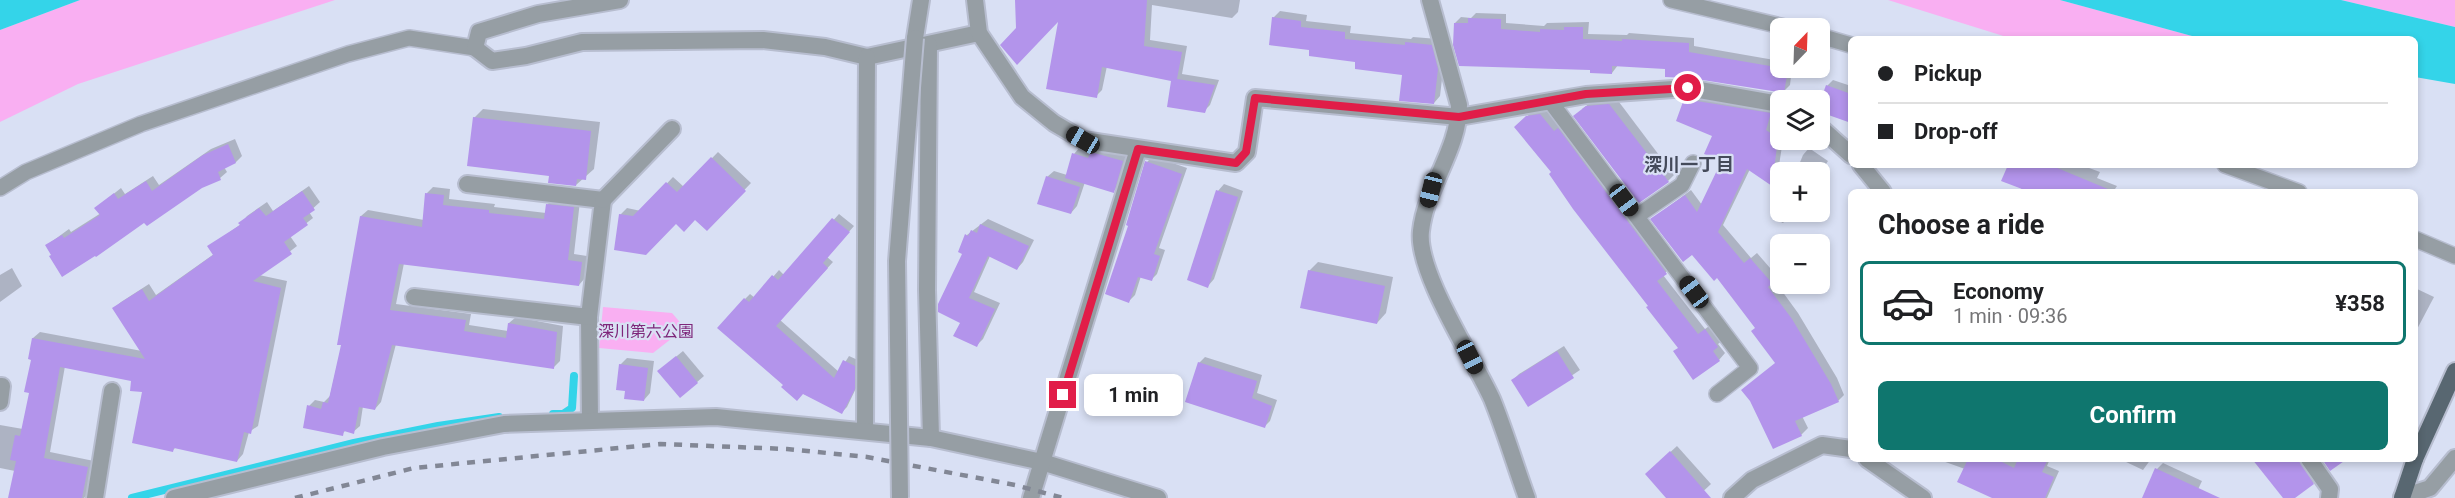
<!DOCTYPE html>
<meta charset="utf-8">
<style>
body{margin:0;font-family:Roboto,"Noto Sans JP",sans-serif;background:#f6f6f6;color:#202124;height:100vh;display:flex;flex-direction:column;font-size:22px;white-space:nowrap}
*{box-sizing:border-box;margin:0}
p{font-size:20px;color:#757577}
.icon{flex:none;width:33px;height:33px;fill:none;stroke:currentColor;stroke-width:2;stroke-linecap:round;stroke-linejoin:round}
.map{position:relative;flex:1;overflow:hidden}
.side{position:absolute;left:1848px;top:189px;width:570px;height:273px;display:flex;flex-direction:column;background:#fff;border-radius:9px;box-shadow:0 3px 9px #0003}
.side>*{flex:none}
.top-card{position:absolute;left:1848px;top:36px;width:570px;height:132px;border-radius:9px;box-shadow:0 3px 9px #0003;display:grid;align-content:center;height:132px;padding:0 30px;background:#fff}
.needle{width:39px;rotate:23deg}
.tools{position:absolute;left:1770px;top:18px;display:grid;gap:12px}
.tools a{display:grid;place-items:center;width:60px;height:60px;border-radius:9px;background:#fff;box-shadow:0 3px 9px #0003;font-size:30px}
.end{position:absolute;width:27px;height:27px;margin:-14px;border:8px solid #e11d48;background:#fff;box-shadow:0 0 0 3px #fff}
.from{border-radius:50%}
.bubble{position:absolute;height:42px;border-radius:9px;background:#fff;box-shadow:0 3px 9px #0003;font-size:20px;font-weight:700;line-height:42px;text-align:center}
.car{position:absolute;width:18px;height:36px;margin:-18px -9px;border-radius:8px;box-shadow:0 0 4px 2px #0007;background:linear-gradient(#222 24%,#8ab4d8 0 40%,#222 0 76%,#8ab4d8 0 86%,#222 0)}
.top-card b{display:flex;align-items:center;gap:21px;height:57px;font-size:22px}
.top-card b+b{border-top:2px solid #e0e0e0}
.top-card i{width:15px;height:15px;background:#202124}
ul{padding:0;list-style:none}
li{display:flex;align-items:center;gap:18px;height:84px;margin:0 12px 9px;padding:0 18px;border:3px solid transparent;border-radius:9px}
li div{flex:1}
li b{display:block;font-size:22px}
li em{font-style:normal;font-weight:700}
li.on{border-color:#0f766e}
li>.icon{width:54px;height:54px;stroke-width:1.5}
h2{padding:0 30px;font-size:27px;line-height:72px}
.cta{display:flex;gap:12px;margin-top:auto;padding:12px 30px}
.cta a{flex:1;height:69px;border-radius:9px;background:#0f766e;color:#fff;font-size:24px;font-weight:700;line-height:69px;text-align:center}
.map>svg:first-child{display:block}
.green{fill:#f9aff2}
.water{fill:#34d4e9}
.shadow{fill:#0003}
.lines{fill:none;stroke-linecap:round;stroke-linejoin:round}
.stream{stroke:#34d4e9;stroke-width:8}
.building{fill:#b394eb}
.service-casing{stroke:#b7bdcf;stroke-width:18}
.minor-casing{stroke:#b7bdcf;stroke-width:20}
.tertiary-casing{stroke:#b7bdcf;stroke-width:20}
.primary-casing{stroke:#b7bdcf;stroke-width:20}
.service{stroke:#969ea4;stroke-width:15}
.minor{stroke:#969ea4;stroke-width:16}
.tertiary{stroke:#969ea4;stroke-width:16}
.primary{stroke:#586771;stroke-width:16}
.rail{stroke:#828795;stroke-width:4.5;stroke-dasharray:8 8;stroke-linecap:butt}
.tertiary-bridge-casing{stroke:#b7bdcf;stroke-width:20;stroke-linecap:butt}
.tertiary-bridge{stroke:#969ea4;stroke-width:16}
.route{stroke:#e11d48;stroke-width:8}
.labels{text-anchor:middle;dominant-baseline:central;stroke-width:4.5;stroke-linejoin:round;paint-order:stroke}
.park-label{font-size:16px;fill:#7e267a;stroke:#d9e0f4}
.neighbourhood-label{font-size:18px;font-weight:bold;fill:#444a5a;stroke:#d9e0f4}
</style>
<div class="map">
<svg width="2455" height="498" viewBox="0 0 2455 498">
<rect width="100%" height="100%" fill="#d9e0f4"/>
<!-- green -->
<g class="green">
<path d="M80 0H335L78 84 0 122V30Z"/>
<path d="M1888 0H2060L2203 39H2013Z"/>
<path d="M2341 0H2455V27Z"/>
<path d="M603 307 672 313 685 328 653 353 599 348Z"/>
</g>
<!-- water -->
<g class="water">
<path d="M0 0H80L0 30Z"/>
<path d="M2060 0H2341L2455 27V84L2415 77V39H2203Z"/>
</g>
<!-- shadow -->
<g class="shadow">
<path d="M1017 0H1240L1238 12 1232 18 1152 5 1150 40 1187 46 1182 74 1219 80 1210 105 1204 111 1173 80 1107 66 1102 90 1096 96 1060 18 1018 28Z"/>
<path d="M1280 11 1307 15 1306 21 1351 26 1350 33 1411 39 1413 37 1438 39 1444 62 1440 96 1434 103 1403 73 1311 48 1273 18Z"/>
<path d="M1476 13 1506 14V23L1544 26 1547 23 1589 22 1588 34 1627 35 1629 33 1694 38V46L1780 61V68H1792L1790 85 1784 91 1667 67 1618 65 1612 73 1591 69 1455 23 1461 17 1471 18Z"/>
<path d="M1833 80 1851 86V122L1820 111 1827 86Z"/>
<path d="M1692 93 1776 107 1771 123 1780 129V140H1783L1777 178 1771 184 1750 169 1723 225 1751 258 1757 253 1777 276 1774 280 1798 313 1837 378 1844 395 1838 401 1802 416 1808 428 1801 435 1774 447 1777 362 1757 327 1717 276 1652 219 1691 190 1702 205 1723 162 1714 135 1685 100Z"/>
<path d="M1616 98 1674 175 1668 181 1582 109 1594 100Z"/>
<path d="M1547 108 1672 266 1663 275 1705 329 1712 324 1723 340 1718 344 1725 353 1719 360 1679 347 1553 172 1522 121 1534 110Z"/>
<path d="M483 109 600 122 594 169 576 185 550 174 474 118Z"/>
<path d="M235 139 242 156 236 162 224 167 227 172 220 178 201 187 145 221 53 254 47 245 69 229 71 232 101 213 96 208 121 188 125 194 153 176 159 185 211 149Z"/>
<path d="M1098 146 1129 155 1120 185 1113 191 1085 182 1077 206 1071 213 1047 177 1054 171 1067 175 1074 154 1080 147 1093 152Z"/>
<path d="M1809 148 1828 161 1820 173 1796 172 1803 155Z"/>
<path d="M718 152 751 183 707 229 695 218 676 222 620 215 627 208 641 211 673 177 684 187Z"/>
<path d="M1153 156 1187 168 1159 248 1165 250 1157 274 1151 280 1141 276 1135 295 1129 301 1130 225 1147 162Z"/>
<path d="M2009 165H2081L2100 172 2097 178 2117 186 2115 189 2123 192H2020L2022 187Z"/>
<path d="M1224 184 1243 191 1214 279 1208 286 1218 191Z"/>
<path d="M309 186 320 202 309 212 313 218 290 236 297 246 259 275 287 281 258 426 249 432 243 454 237 461 176 447 173 450 144 391 133 380 65 366 50 452 94 461 87 495 84 498H23L15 471 0 468V425L23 429 31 392 33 338 40 332 142 351 114 308 121 302 149 284 156 295 214 254 209 247 241 224 247 216 267 202 273 211Z"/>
<path d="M433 187 450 189 449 199 495 204 494 207 546 213 547 205 554 198 580 201 574 254 587 256 585 278 579 285 404 263 396 304 471 314 469 325 508 331 509 323 516 317 563 326 560 361 554 367 396 344 381 402 375 409 363 406 360 426 353 432 346 430 342 434 309 406 315 400 324 402 330 396 342 344 361 216 368 210 424 220 427 193Z"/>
<path d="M1783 212H1793L1783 223 1779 221Z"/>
<path d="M839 214 854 226 827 257 833 262 780 320 839 372 849 356 860 361 859 382 847 407 842 412 785 385 745 299 750 294 755 298 779 270 784 275Z"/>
<path d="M988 219 1034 240 1023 262 1017 269 990 256 974 292 1000 303 983 339 976 346 962 322 964 253 967 235Z"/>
<path d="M1318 262 1393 277 1386 313 1377 323 1309 271Z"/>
<path d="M12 268 22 286 0 302V275Z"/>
<path d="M2415 288 2434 297 2415 333Z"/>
<path d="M1564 346 1580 370 1528 405 1513 380 1519 374Z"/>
<path d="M683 351 704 376 681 396 666 365Z"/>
<path d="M1205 357 1262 375 1257 393 1277 400 1270 421 1264 427 1199 363Z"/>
<path d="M627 358 654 361 650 393 644 400 627 389 620 365Z"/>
<path d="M1677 446 1711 484 1696 498H1668L1653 468Z"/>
<path d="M1937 459H2050L2047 466 2059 471 2047 498H1996L1965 469Z"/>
<path d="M2125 459H2151L2143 470 2124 461Z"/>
<path d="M2252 459H2308L2319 476 2313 483Z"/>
<path d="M2163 463 2202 481 2194 498H2143L2157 469Z"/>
</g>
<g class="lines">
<!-- stream -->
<g class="stream">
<path d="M553 414H563L572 408 574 376"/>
<path d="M132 498 354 443 438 426 499 417"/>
</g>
</g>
<!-- building -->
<g class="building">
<path d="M1015 0H1147L1144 46 1182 52 1177 79 1215 85 1205 113 1167 107 1171 81 1102 67 1097 98 1046 89 1058 22 1017 65 1000 45 1016 28Z"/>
<path d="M1272 17 1301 21V27L1345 32V39L1405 45V42L1432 45 1438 69 1434 104 1399 101 1402 75 1355 69V62L1309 56V50L1269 45Z"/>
<path d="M1468 18 1501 19V29L1540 32V29L1564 30V27H1583V39L1622 41V39L1689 43V52L1788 69 1784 93 1690 78 1665 77V69L1612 66V74L1590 73V70L1459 66 1453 45 1454 23H1468Z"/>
<path d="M1826 85 1851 94V123L1820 112V102Z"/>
<path d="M1684 99 1771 113 1766 130 1778 138 1772 186 1747 169 1718 232 1744 263 1750 258 1772 283 1768 287 1792 319 1831 384 1839 402 1795 421 1802 436 1773 449 1750 401 1741 390 1775 363 1751 331 1755 328 1717 278 1714 281 1692 255 1683 262 1650 219 1685 195 1697 212 1721 162 1704 154 1712 136 1676 121Z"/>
<path d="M1609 104 1669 182 1639 203 1573 116 1586 106Z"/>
<path d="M1540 114 1554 131 1558 128 1667 274 1657 281 1698 334 1705 329 1718 347 1713 351 1720 361 1693 380 1673 351 1678 348 1646 307 1648 306 1573 209 1549 174 1551 172 1514 127 1526 116Z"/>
<path d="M473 117 591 131 586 180 577 179 576 186 548 183 549 176 467 166Z"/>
<path d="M228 144 236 163 218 172 221 180 202 188 147 226 144 223 96 257 95 256 62 277 49 256 51 255 45 245 62 235 64 238 100 215 94 208 114 193 118 199 146 181 152 191 203 155Z"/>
<path d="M1091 152 1123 161 1114 193 1065 178 1072 153 1088 158Z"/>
<path d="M711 157 746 191 707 231 695 220 684 232 676 224 646 255 614 250 619 214 633 216 666 182 677 192Z"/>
<path d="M1145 161 1182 174 1154 254 1160 256 1152 281 1138 277 1129 303 1105 294 1128 226 1126 225Z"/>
<path d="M2008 165H2050L2115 192H2030L2001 181Z"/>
<path d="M1046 176 1080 187 1071 214 1037 204Z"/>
<path d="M1216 190 1238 197 1208 288 1187 280Z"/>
<path d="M302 191 315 210 303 218 308 225 284 242 292 254 253 281 281 288 251 434 244 432 237 462 174 448 173 452 132 443 142 392 130 391 131 381 60 367 44 458 88 467 82 498H8L16 461 10 460 15 435 20 436 29 393 24 392 31 360 28 359 32 338 145 359 112 308 142 289 149 301 213 255 207 246 240 225 238 223 259 208 266 216Z"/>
<path d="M425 193 444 195 443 205 489 210V213L544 219 546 204 574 207 568 260 582 262 579 286 399 264 390 310 466 320 464 331 506 338 508 323 557 332 554 369 392 345 375 410 359 407 354 434 344 431 343 436 303 428 307 405 321 409 323 402 328 403 341 345H337L360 216 422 227Z"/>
<path d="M832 218 850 232 823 263 828 268 776 326 834 378 843 360 855 366V389L842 414 803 394 797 401 781 387 783 385 717 328 744 298 749 302 772 275 778 280Z"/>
<path d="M980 224 1029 246 1017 270 988 256 969 298 995 309 977 347 953 336 960 323 938 312V304L962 254 958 252 965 234 968 236 971 230 977 233Z"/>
<path d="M1308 270 1385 286 1377 324 1300 308Z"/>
<path d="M1557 351 1574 378 1528 407 1511 380Z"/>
<path d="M676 356 698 383 680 398 657 371Z"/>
<path d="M1198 362 1257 381 1252 398 1272 406 1265 428 1185 402Z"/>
<path d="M619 364 648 368 644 401 624 399 625 391 616 390Z"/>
<path d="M1670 451 1711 498H1666L1645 474Z"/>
<path d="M1968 459H1996L2014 468 2018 459H2048L2042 472 2054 477 2045 498H1992L1957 482Z"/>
<path d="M2252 459H2299L2314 484 2295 498H2283Z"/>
<path d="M2322 459H2347L2330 471Z"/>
<path d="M2155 468 2220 498H2142Z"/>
</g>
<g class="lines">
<!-- service casing -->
<g class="service-casing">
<g id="service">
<path d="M1671 0 1789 28"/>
<path d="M1820 36 1851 45"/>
<path d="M1550 101 1750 368 1717 394"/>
<path d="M2225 165 2299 192"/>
<path d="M0 188 26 172 141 124 348 54 409 38 475 48"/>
<path d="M1637 216 1682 185 1693 163"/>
<path d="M2415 239 2455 256"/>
</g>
</g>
<!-- minor casing -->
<g class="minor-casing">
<g id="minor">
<path d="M620 0 538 14 479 32 475 48 492 61 526 56 582 42 763 40 825 47 867 57 979 33"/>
<path d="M975 0 979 33 1022 97 1054 123 1083 140 1236 163 1247 152 1255 98 1459 117 1586 95 1688 88 1780 104"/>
<path d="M1430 0 1459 105C1459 150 1426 186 1421 231 1416 272 1474 359 1492 399 1505 431 1515 465 1527 498"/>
<path d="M929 45 927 290 931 438"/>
<path d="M1820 127 1851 155"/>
<path d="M1861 165 1883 192"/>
<path d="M467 184 603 200 589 317 590 421"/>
<path d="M603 200 672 129"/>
<path d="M414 297 589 317"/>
<path d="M0 386H2L0 402"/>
<path d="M865 430 867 57"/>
<path d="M1867 459 1923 498"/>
<path d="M2309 459 2330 489 2329 498"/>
<path d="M2402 497 2430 488 2455 458"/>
<path d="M95 498 112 391"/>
<path d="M174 498 383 447 504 424 716 417 931 438 1042 462 1158 498"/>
<path d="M1031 498 1138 149"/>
<path d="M1732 498 1752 480 1822 445 1851 449"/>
</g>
</g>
<!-- tertiary casing -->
<g class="tertiary-casing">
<path id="tertiary" d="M915 38 921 0"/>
</g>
<!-- primary casing -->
<g class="primary-casing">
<g id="primary">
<path d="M2415 459 2455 371"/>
<path d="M2402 498 2415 459"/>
</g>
</g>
<!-- service -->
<use href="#service" class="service"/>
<!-- minor -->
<use href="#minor" class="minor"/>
<!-- tertiary -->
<use href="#tertiary" class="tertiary"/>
<!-- primary -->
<use href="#primary" class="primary"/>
<!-- rail -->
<path class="rail" d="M295 498 414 468 660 444 787 449 867 457 1015 485 1063 498"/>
<!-- tertiary-bridge casing -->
<g class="tertiary-bridge-casing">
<path id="tertiary-bridge" d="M900 498 897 261 915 38"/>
</g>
<!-- tertiary-bridge -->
<use href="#tertiary-bridge" class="tertiary-bridge"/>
</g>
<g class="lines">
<!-- route -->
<path class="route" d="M1063 395 1138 149 1236 163 1246 152 1255 98 1459 117 1586 94 1688 88"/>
</g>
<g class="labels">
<!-- park labels -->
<g class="park-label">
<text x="646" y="331">深川第六公園</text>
</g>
<!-- neighbourhood labels -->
<g class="neighbourhood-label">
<text x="1689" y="164">深川一丁目</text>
</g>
</g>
</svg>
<div class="tools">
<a><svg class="needle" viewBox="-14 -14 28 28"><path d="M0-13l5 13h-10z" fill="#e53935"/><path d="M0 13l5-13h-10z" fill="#757577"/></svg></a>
<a><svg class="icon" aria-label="layers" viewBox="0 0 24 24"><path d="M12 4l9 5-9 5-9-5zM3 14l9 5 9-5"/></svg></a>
<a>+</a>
<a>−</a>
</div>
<i class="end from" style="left:1688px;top:88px"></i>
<i class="end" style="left:1063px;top:395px"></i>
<div class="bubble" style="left:1084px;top:374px;width:99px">1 min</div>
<i class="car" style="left:1083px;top:140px;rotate:300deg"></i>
<i class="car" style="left:1431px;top:190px;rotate:194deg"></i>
<i class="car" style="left:1624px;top:200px;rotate:143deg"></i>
<i class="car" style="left:1694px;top:292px;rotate:323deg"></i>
<i class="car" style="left:1470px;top:357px;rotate:153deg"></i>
<div class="top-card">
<b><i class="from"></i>Pickup</b>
<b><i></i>Drop-off</b>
</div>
<section class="side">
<h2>Choose a ride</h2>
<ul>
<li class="on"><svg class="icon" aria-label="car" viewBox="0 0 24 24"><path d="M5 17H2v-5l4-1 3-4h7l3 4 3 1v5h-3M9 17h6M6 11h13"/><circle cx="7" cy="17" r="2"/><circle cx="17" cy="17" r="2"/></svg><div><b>Economy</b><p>1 min · 09:36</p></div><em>¥358</em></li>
</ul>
<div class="cta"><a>Confirm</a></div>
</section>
</div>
